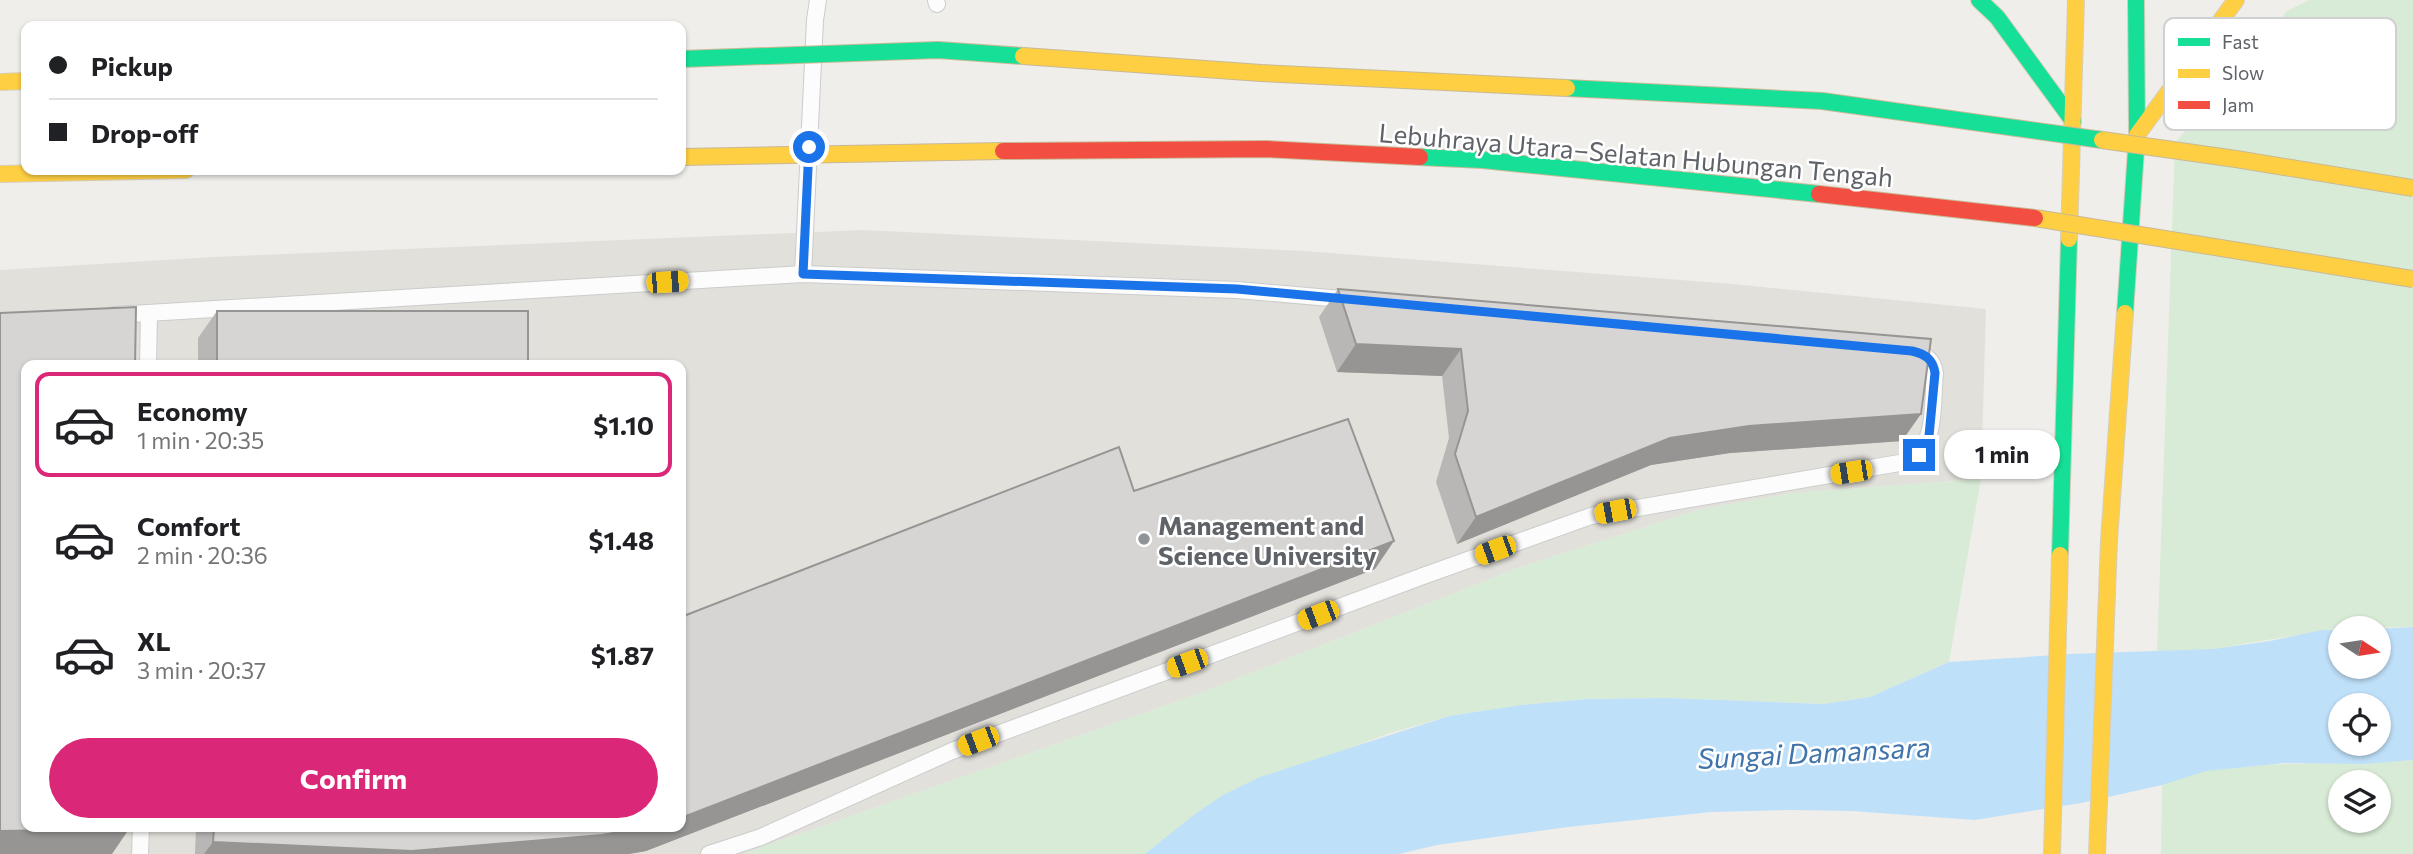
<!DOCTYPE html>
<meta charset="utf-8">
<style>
body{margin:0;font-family:Commissioner,sans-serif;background:#f2f2f2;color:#202124;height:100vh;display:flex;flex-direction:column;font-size:26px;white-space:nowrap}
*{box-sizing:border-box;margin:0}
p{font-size:23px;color:#757577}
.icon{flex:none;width:38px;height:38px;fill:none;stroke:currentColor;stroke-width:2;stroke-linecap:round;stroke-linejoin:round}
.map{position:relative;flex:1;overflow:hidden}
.drawer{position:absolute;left:21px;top:360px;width:665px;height:472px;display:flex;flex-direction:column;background:#fff;border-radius:14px;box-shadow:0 2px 5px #0004}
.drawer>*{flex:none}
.guide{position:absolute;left:21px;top:21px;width:665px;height:154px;border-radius:14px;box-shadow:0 2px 5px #0004;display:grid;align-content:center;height:154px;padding:0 28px;background:#fff}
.needle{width:46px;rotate:102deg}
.fabs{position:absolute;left:2328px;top:616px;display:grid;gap:14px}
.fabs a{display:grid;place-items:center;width:63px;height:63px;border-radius:50%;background:#fff;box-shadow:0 2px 5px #0004;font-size:35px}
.end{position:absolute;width:32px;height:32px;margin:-16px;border:9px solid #1a73e8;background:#fff;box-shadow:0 0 0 4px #fff}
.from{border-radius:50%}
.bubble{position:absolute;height:49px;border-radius:24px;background:#fff;box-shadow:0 2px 5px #0004;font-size:23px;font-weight:700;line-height:49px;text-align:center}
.car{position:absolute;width:21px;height:42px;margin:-21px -10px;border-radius:9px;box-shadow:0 0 5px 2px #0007;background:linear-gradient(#f5c518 24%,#345 0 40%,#f5c518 0 76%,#345 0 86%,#f5c518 0)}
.guide b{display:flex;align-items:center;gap:24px;height:66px;font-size:26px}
.guide b+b{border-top:2px solid #e0e0e0}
.guide i{width:18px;height:18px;background:#202124}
ul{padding:12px 0 0;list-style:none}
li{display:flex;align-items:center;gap:21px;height:105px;margin:0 14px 10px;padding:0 14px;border:4px solid transparent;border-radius:14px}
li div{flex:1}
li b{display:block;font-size:26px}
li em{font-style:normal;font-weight:700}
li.selected{border-color:#db2777}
li>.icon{width:63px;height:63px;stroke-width:1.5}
.action{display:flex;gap:14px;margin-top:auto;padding:14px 28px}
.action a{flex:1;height:80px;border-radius:42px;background:#db2777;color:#fff;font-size:28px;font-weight:700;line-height:80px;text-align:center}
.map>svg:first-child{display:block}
.education{fill:#e2e0da;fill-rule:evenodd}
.green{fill:#d8ebd6;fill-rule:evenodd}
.water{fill:#bfe0f9;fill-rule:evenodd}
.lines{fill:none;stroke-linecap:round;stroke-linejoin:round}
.lane-casing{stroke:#cbcccc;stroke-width:18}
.fast-casing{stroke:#d7ceb8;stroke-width:18}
.slow-casing{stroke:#d7ceb8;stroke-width:18}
.lane{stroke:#fdfcfc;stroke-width:16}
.fast{stroke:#16e098;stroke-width:16}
.slow{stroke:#ffcf43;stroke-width:16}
.fast-bridge-casing{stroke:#c8b996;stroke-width:18;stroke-linecap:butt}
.slow-bridge-casing{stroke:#c8b996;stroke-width:18;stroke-linecap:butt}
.jam-bridge-casing{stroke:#c8b996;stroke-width:18;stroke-linecap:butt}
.fast-bridge{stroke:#16e098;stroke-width:16}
.slow-bridge{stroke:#ffcf43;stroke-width:16}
.jam-bridge{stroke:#f24e42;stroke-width:16}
.wall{fill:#b8b7b5}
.shaded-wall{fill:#969594}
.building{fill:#d6d5d3;stroke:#969594;stroke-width:2}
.route{stroke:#1a73e8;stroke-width:9}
.poi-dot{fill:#919496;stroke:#fff;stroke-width:2.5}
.labels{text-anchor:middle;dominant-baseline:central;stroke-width:5;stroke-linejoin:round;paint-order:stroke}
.street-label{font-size:26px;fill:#5f6368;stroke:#fff}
.poi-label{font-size:26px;font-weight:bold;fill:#5f6368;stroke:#fff;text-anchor:start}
.water-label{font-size:28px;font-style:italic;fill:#4174aa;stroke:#fff}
.key{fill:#fff;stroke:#cfd0d2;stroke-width:2}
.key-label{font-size:19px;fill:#5f6368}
</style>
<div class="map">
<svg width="2413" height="854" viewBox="0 0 2413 854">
<rect width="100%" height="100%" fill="#efeeea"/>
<!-- education -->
<path class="education" d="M863 230 1304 251 1733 284 1986 309 1981 479 1794 493 1697 510 1518 568 1198 694 743 854H0V270L213 257ZM26 366H681V828H26Z"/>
<!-- green -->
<g class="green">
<path d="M2309 0H2413V627L2340 628 2213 649 2157 653 2175 143 2287 11Z"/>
<path d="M1981 479 1949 662 1870 697 1824 704 1667 698 1588 699 1521 705 1449 716 1387 734 1324 758 1157 845 1145 854H743L1198 694 1518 568 1697 510 1794 493Z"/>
<path d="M2413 760V854H2161L2162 785C2177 780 2193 773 2208 770 2276 760 2345 766 2413 760ZM2340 782H2378V821H2340Z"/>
</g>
<!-- water -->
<path class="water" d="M2413 627V760L2364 764 2285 763 2206 771 2162 785 2081 803 1975 820 1852 811 1789 810 1711 812 1568 827 1437 845 1399 854H1145L1195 814 1223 795 1260 777 1449 716 1521 705 1588 699 1667 698 1824 704 1870 697 1949 662 2070 654 2213 649 2270 641 2322 630H2340V667H2378V629ZM2340 705H2378V744H2340Z"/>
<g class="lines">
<!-- lane casing -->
<g class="lane-casing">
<g id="lane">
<path d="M936 0 937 4"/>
<path d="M803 274 815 20 818 0"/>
<path d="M114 315 803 274 1237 290 1353 300"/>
<path d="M148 366 149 313"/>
<path d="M140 854 141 828"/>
<path d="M709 854 761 837 952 751 1423 576 1591 516 1911 461C1937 443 1932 402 1935 373 1933 358 1923 353 1909 351"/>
</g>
</g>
<!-- fast casing -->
<g class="fast-casing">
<g id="fast">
<path d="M1979 0 1997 17 2073 121"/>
<path d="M2125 313 2137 135 2136 0"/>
<path d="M2060 555 2069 239"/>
</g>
</g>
<!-- slow casing -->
<g class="slow-casing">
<g id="slow">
<path d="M0 82 26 81"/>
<path d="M2137 135 2236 0"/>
<path d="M0 174 186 170"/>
<path d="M2069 239 2076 0"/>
<path d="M2052 854 2060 555"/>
<path d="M2097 854 2109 541 2125 313"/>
</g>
</g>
<!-- lane -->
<use href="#lane" class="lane"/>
<!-- fast -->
<use href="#fast" class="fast"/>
<!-- slow -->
<use href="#slow" class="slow"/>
<!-- fast-bridge casing -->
<g class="fast-bridge-casing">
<g id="fast-bridge">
<path d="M681 59 938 50 1023 56"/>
<path d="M1567 88 1822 101 2102 140"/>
<path d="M1420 157 1483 160 1819 194"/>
</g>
</g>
<!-- slow-bridge casing -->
<g class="slow-bridge-casing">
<g id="slow-bridge">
<path d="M1023 56 1261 73 1567 88"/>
<path d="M2102 140 2236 159 2413 188"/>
<path d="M681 157 1003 151"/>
<path d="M2035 218 2413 279"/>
</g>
</g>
<!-- jam-bridge casing -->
<g class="jam-bridge-casing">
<g id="jam-bridge">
<path d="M1003 151 1266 149 1420 157"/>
<path d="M1819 194 2035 218"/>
</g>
</g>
<!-- fast-bridge -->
<use href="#fast-bridge" class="fast-bridge"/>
<!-- slow-bridge -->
<use href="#slow-bridge" class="slow-bridge"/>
<!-- jam-bridge -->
<use href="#jam-bridge" class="jam-bridge"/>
</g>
<!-- wall -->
<g class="wall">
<path d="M1338 289 1902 441 1730 453 1651 465 1457 544 1436 482 1449 438 1442 376 1337 372 1319 317Z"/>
<path d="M217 311 528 366H198V338Z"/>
<path d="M1134 491 1375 569 646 851 629 854H195L196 828H681Z"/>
</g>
<!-- shaded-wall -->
<g class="shaded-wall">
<path d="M1356 344 1461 349 1442 376 1337 372Z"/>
<path d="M1921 414 1902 441 1730 453 1651 465 1457 544 1476 517 1670 438 1749 426Z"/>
<path d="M1394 541 1375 569 646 851 629 854H204L213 842 643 828H681V818Z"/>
<path d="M129 829 112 854H0V831Z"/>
</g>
<!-- building -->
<g class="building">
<path d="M1338 289 1931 339 1921 414 1749 426 1670 438 1476 517 1455 454 1468 411 1461 349 1356 344Z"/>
<path d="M136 307 135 366H26V828H129V829L0 831V313Z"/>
<rect x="217" y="311" width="311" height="55"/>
<path d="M1348 419 1394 541 681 818V617L1119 447 1134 491Z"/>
<path d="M214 828H643L602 835 412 851 213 842Z"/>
</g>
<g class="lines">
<!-- route -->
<path class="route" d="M809 147 803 274 1237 289 1912 351C1925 354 1933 359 1935 373L1929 436 1919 455"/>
</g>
<!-- markers -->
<circle class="poi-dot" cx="1144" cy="539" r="7"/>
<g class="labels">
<!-- street labels -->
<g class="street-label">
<text transform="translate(1636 154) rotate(5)">Lebuhraya Utara–Selatan Hubungan Tengah</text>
</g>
<!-- poi labels -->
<g class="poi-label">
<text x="1158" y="524">Management and<tspan x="1158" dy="30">Science University</tspan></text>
</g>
<!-- water labels -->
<g class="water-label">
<text transform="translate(1814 752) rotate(-3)">Sungai Damansara</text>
</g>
</g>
<!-- legend -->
<rect x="2164" y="18" width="232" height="112" rx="10" class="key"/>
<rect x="2178" y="38" width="32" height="8" fill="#16e098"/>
<rect x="2178" y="69" width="32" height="9" fill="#ffcf43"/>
<rect x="2178" y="101" width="32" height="8" fill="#f24e42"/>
<g class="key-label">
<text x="2222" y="49">Fast</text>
<text x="2222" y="80">Slow</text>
<text x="2222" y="112">Jam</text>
</g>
</svg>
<div class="fabs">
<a><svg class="needle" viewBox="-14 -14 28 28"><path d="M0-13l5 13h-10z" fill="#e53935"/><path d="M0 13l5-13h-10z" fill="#757577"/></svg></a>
<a><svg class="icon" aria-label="locate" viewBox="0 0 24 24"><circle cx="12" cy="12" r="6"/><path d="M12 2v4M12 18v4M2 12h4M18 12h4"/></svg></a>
<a><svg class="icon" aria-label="layers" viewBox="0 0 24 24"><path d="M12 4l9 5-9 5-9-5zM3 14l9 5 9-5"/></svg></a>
</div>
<i class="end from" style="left:809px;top:147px"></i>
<i class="end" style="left:1919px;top:455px"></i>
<div class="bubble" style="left:1944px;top:430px;width:116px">1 min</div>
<i class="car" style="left:667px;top:282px;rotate:86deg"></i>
<i class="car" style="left:1851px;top:472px;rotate:261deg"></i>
<i class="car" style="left:1615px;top:511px;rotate:259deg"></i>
<i class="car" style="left:1495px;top:550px;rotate:250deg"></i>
<i class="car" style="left:1318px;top:615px;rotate:249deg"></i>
<i class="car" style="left:1187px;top:663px;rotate:250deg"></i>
<i class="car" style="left:978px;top:741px;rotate:249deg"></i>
<div class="guide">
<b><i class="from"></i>Pickup</b>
<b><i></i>Drop-off</b>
</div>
<section class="drawer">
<ul>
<li class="selected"><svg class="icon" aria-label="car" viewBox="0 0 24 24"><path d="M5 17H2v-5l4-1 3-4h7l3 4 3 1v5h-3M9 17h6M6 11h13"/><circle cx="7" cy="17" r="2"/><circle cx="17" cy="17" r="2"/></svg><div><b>Economy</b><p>1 min · 20:35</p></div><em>$1.10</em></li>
<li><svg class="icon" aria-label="car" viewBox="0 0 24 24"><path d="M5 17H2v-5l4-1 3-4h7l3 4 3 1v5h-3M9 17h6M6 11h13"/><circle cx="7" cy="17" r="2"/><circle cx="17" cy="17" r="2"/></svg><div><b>Comfort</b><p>2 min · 20:36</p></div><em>$1.48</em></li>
<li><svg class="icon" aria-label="car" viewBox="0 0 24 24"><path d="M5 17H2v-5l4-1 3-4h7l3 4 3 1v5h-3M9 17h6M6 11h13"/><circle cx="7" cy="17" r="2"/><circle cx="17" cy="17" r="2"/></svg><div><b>XL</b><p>3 min · 20:37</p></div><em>$1.87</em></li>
</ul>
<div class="action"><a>Confirm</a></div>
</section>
</div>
